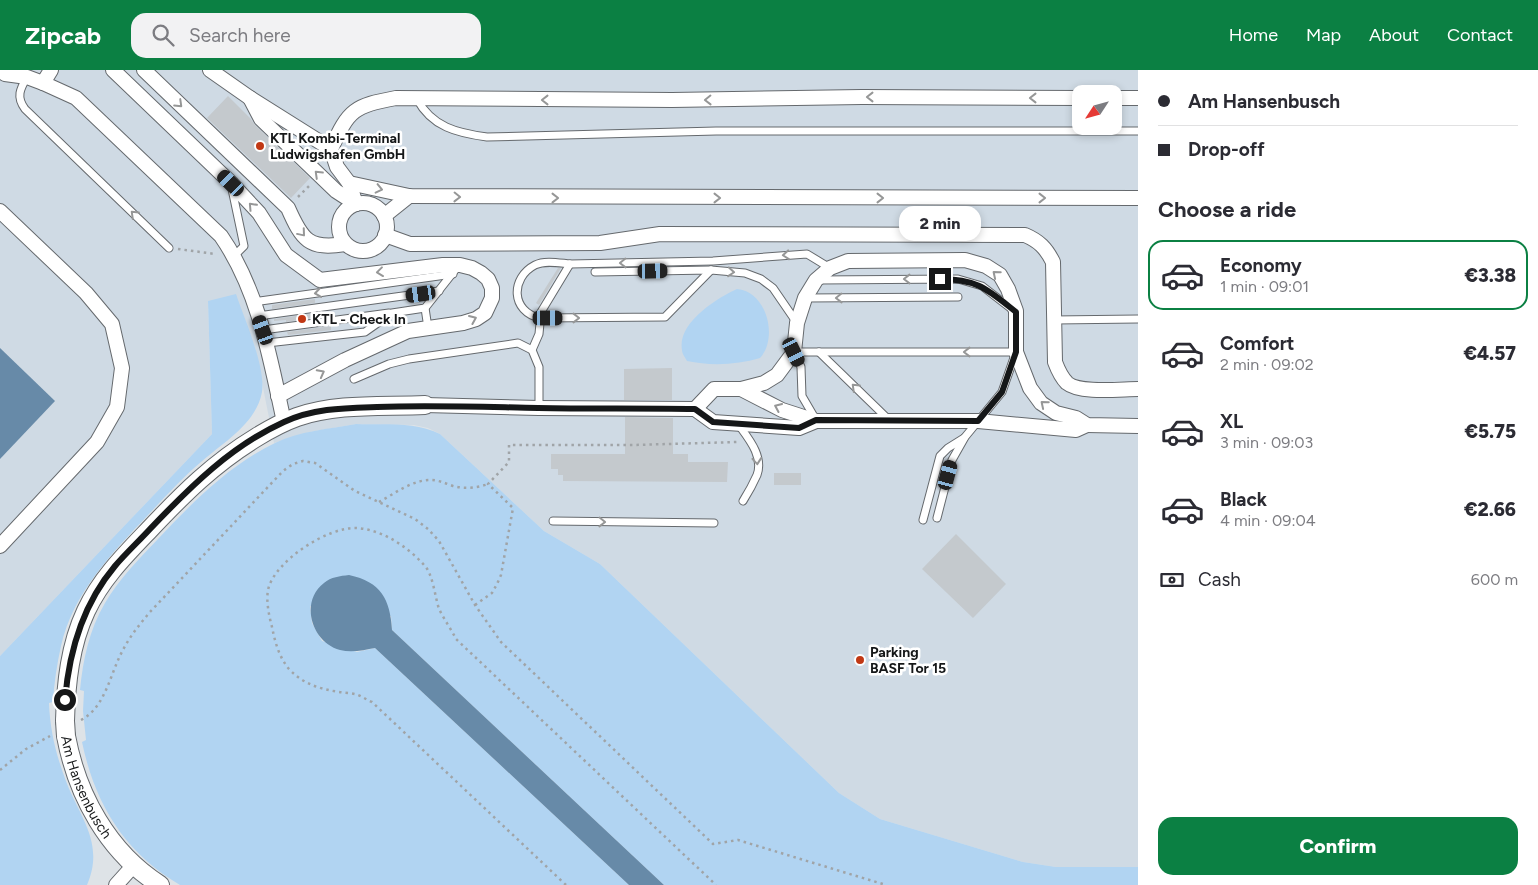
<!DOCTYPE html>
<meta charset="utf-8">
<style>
body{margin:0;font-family:Figtree,sans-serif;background:#f2f2f3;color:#2b2b33;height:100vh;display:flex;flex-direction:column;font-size:19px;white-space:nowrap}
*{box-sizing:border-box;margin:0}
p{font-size:16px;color:#7c7c81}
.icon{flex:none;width:28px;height:28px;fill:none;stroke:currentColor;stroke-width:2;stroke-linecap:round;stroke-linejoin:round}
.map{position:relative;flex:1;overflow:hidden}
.details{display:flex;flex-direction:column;background:#fff;width:400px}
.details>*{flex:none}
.guide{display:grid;align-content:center;height:110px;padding:0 20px;background:#fff}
.needle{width:32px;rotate:234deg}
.fabs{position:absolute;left:1072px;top:15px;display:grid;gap:10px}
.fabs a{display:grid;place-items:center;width:50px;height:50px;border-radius:10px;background:#fff;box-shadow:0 2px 8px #0003;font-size:25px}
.end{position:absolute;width:22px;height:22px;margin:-11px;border:6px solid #151718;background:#fff;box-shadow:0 0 0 2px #fff}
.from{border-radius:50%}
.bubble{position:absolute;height:35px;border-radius:15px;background:#fff;box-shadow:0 2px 8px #0003;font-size:16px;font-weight:800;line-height:35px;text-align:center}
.car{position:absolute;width:15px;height:30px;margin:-15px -8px;border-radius:6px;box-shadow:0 0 4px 1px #0007;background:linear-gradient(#222 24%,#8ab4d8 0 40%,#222 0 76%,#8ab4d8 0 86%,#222 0)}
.guide b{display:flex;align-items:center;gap:18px;height:48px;font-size:19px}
.guide b+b{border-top:1px solid #e1e1e2}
.guide i{width:12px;height:12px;background:#2b2b33}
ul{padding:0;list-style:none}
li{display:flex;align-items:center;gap:15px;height:70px;margin:0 10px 8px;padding:0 10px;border:2px solid transparent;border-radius:15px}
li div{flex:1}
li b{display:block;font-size:19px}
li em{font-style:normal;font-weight:800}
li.selected{border-color:#0b8043}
li>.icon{width:45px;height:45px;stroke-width:1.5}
h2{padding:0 20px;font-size:22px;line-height:60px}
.pay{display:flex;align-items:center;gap:12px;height:55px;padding:0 20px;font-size:19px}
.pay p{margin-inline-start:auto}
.cta{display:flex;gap:10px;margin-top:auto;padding:10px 20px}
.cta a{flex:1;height:58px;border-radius:15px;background:#0b8043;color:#fff;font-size:20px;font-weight:800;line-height:58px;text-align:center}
header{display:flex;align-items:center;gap:30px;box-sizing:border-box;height:70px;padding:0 25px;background:#0b8043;color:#fff}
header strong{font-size:24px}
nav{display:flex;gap:28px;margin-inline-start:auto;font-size:18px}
.search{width:350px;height:45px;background:#f2f2f3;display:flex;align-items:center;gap:12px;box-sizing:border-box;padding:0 18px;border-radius:15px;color:#7c7c81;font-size:19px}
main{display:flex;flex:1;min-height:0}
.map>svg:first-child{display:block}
.built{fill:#cfdae4;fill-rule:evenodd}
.green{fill:#b1d4f2}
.water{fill:#678aa8}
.building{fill:#c4c9cd}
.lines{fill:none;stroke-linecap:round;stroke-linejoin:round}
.service-casing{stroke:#65696d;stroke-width:9}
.minor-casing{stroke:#65696d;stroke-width:16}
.tertiary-casing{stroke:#65696d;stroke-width:20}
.path{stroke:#a0a4a7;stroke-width:2.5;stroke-dasharray:2.5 4;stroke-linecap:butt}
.service{stroke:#fff;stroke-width:7}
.minor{stroke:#fff;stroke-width:14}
.tertiary{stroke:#fff;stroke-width:18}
.tertiary-bridge-casing{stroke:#65696d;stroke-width:20;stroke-linecap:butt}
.tertiary-bridge{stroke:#fff;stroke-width:18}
.oneway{stroke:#969797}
.route{stroke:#151718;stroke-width:6}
.poi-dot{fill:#c13814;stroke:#fff;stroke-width:2}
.labels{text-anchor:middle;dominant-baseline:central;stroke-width:5;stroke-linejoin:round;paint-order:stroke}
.poi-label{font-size:14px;font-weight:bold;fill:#151718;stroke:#fff;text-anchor:start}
.street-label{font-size:14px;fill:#151718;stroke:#fff}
</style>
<header>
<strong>Zipcab</strong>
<div class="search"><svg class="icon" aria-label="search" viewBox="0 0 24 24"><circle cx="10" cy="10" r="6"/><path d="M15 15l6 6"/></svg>Search here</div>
<nav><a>Home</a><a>Map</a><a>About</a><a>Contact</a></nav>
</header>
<main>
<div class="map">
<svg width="1138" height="815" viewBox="0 0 1138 815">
<rect width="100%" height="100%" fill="#dee3e7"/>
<!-- built -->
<path class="built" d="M0 0H1138V797H1056L1023 792 880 749 839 723 600 494 544 461 440 364 428 358 414 355 356 354 310 362 274 373 255 277 208 231 212 364 0 586ZM1081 24H1114V56H1081Z"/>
<!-- green -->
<g class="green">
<path d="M737 219C766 221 779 267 760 288 737 295 710 296 687 291 685 287 682 284 682 280 677 253 717 228 737 219Z"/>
<path d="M236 224C244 248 266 297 262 322 256 354 224 372 201 392 182 408 165 427 148 445 112 483 73 523 61 576 57 594 54 613 53 632L49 633C50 660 56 685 66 711 80 748 105 773 87 815H0V586L212 364 208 231Z"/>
<path d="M356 354C384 355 414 351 440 364L544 461 600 494 839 723 880 749 1023 792 1056 797H1138V815H664L392 560 391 546 310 536 312 553 322 571 357 582 375 578 629 815H180C124 782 95 734 82 672L86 670 83 641 84 621 80 620C83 590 89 560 105 533 119 509 139 489 158 469 193 432 229 395 275 373 299 361 329 359 356 354Z"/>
</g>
<!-- water -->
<g class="water">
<path d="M0 278 55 331 0 389Z"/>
<path d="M349 505C381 512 390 529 392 560L664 815H629L375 578C364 580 352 583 340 580 312 573 299 532 324 513 331 507 340 506 349 505Z"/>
</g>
<!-- building -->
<g class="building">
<path d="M228 26 250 48 255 55 310 108 291 128 207 48Z"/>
<path d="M558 198H561L539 235 536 233Z"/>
<path d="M315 229V233L272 239V235Z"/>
<path d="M317 243V247L286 252V250L274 251V249Z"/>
<path d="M331 256V260L288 265 287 262Z"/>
<path d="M672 298V330H624V299Z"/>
<path d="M625 347 673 348V384H688V392H728L727 412 563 411V405H558V399H551V384H625Z"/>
<rect x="774" y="403" width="27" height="12"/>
<path d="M956 464 1006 514 973 548 922 499Z"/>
</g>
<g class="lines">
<!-- service casing -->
<g class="service-casing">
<g id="service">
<path d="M27 7C20 19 16 27 25 39L169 178"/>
<path d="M417 29C432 57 457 63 487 67L716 61H1138"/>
<path d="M232 119 244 176 234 186"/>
<path d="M711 200 665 247 540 248C511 242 510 208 535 195 545 190 559 193 570 194L713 191 807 184 830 198"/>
<path d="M595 202 711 200 745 203 761 209 773 218 797 253"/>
<path d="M818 210 958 209 982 216 1013 240"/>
<path d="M806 228 958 227"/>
<path d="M253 232 453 204"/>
<path d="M425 238 428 258"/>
<path d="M258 246 439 221"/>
<path d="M1054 250 1138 249"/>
<path d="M263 260 389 243"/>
<path d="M267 273 365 262 392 243 425 238 459 195"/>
<path d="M532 280 539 264 541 242 570 194"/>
<path d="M819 282 889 350"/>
<path d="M354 309 389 294 409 289 518 273 532 280 539 297V338"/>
<path d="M816 350 802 326 801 297 794 282H1016L1002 322 965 367 952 390 937 448"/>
<path d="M738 354C748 368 764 386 757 405 753 414 748 423 743 431"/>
<path d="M923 450 940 386 948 378 964 368"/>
<path d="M553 451 714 453"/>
</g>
</g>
<!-- minor casing -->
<g class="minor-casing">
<g id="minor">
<path d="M0 0 5 4 27 7 43 13 76 28 221 166C259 221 270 288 284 352"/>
<path d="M113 0 231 113 259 143 286 185 320 210 443 195H460L472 198 481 203 488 209 492 218V228L485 243 476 249 463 253 408 261 345 290 278 326"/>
<path d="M144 0 288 138C302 170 309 180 345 174"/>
<path d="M210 0 250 28 331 79"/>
<path d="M43 13 51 0"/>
<path d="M250 28 261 49 336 121 356 134"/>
<path d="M1114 28H1138"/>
<path d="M349 113 409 126 1138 128"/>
<circle cx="363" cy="157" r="24"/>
<path d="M356 134 349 113 337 97 331 79C349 39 354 36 396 28L672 30 862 27 1081 28"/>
<path d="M0 141 86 223 112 254 122 298 117 337 97 372 0 476"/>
<path d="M384 146 409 126"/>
<path d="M385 165 410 174 600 173 660 164 1025 165C1039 171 1046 178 1053 192L1055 292C1058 300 1061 307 1067 313 1080 324 1121 319 1138 319"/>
<path d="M741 319 782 340 816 351H978L1076 360 1087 355"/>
<path d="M425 335 539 338 695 339 713 352 799 358 816 351"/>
<path d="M695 339 714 319H741L764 313 777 305 794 282 797 253 805 228 816 210 830 198 848 191 965 190 986 196 1000 205 1008 219 1016 241V282L1030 318 1041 333 1056 343 1076 348 1087 355 1138 356"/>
<path d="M116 815 134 795"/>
</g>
</g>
<!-- tertiary casing -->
<g class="tertiary-casing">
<g id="tertiary">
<path d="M65 651C66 613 70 575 86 541 101 509 125 485 149 460 183 424 214 393 257 367 270 359 283 352 297 347 337 333 383 337 425 335"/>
<path id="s1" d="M66 666C77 725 108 782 160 815"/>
</g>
</g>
<!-- path -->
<g class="path">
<path d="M298 127 310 115"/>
<path d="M178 179 215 184"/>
<path d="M379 432C394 424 412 410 430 410 438 410 445 413 453 416 464 419 477 418 488 414"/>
<path d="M475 535 492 523 497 514 501 505 513 438 488 414 509 392V375H633L738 372"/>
<path d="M81 650C106 637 110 603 123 580 130 566 140 554 150 542L283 401 293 394 303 391 315 393 355 421 415 449 428 459 439 471 475 535 501 572 713 774 738 770 886 815"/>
<path d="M0 700 26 679 50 666"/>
<path d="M566 815 372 632C367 630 363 627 358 625 352 623 345 623 339 622 320 619 303 614 289 599 279 587 275 572 272 557 269 546 266 531 268 520 274 491 329 456 357 458 383 460 408 477 425 496 433 505 435 527 439 539 444 549 451 559 456 569L716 815"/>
</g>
<!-- service -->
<use href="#service" class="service"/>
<!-- minor -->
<use href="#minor" class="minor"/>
<!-- tertiary -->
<use href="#tertiary" class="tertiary"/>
<!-- tertiary-bridge casing -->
<g class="tertiary-bridge-casing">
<path id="tertiary-bridge" d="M65 651 66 666"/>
</g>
<!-- tertiary-bridge -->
<use href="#tertiary-bridge" class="tertiary-bridge"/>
</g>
<!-- one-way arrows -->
<defs><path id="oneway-chevron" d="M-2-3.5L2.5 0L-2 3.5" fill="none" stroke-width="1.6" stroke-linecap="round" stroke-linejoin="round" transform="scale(1.25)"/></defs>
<g class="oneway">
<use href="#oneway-chevron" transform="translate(870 27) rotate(-180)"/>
<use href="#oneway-chevron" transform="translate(1033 28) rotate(-180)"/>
<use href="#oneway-chevron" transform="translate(545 30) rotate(-180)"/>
<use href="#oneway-chevron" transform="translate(708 30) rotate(179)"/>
<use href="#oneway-chevron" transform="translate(179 34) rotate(44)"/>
<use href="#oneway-chevron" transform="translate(318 104) rotate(-136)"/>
<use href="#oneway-chevron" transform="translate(379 119) rotate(13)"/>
<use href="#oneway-chevron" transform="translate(457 127) rotate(1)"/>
<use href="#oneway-chevron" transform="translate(555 128)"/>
<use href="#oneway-chevron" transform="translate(717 128)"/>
<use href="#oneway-chevron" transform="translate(880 128)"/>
<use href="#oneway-chevron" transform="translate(1042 128)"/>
<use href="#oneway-chevron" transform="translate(252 136) rotate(-133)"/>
<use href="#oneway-chevron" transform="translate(134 144) rotate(-136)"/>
<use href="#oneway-chevron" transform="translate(302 163) rotate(50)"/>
<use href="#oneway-chevron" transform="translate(786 185) rotate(175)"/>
<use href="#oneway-chevron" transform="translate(623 193) rotate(179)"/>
<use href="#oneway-chevron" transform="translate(380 202) rotate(173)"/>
<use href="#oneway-chevron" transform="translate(731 202) rotate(5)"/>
<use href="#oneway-chevron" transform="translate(996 204) rotate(-140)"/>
<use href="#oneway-chevron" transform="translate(907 209) rotate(180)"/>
<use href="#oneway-chevron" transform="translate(318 223) rotate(172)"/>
<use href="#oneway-chevron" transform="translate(839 228) rotate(179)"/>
<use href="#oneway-chevron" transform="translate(576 248)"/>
<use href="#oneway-chevron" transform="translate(473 249) rotate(-23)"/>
<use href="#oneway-chevron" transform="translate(967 282) rotate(180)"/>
<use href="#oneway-chevron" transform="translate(321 303) rotate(-28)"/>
<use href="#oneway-chevron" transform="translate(855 317) rotate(-136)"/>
<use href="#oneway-chevron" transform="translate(1044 334) rotate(-140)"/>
<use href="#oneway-chevron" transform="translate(778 337) rotate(-156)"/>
<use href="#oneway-chevron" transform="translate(757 391) rotate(85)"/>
<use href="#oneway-chevron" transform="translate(602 452) rotate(1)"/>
</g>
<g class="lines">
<!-- route -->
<path class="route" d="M65 630C69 581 83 534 115 496 126 483 139 471 150 459 190 417 231 376 284 352 314 338 345 338 377 337 430 335 484 337 538 338 590 339 642 338 695 339L713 352 799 358 816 350 978 351 1002 322 1016 282V242C988 220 978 209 940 209"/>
</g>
<!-- markers -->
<g class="poi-dot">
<circle cx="260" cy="76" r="5"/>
<circle cx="302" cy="249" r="5"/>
<circle cx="860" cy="590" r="5"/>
</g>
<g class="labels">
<!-- poi labels -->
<g class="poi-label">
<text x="270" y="68">KTL Kombi-Terminal<tspan x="270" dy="16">Ludwigshafen GmbH</tspan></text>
<text x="312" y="249">KTL - Check In</text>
<text x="870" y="582">Parking<tspan x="870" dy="16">BASF Tor 15</tspan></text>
</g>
<!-- street labels -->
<g class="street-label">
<text stroke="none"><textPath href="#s1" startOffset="55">Am Hansenbusch</textPath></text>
</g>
</g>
</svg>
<div class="fabs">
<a><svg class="needle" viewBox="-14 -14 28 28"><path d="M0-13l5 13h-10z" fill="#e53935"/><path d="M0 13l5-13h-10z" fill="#7c7c81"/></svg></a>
</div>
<i class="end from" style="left:65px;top:630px"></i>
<i class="end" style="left:940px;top:209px"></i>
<div class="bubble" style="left:899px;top:136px;width:82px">2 min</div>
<i class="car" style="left:231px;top:113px;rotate:314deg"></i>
<i class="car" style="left:653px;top:201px;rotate:89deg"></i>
<i class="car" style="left:421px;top:224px;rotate:262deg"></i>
<i class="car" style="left:548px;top:248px;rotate:90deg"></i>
<i class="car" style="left:263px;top:260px;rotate:340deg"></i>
<i class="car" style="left:794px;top:282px;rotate:154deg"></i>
<i class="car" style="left:948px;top:405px;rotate:15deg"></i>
</div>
<section class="details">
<div class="guide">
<b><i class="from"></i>Am Hansenbusch</b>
<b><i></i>Drop-off</b>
</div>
<h2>Choose a ride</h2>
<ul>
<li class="selected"><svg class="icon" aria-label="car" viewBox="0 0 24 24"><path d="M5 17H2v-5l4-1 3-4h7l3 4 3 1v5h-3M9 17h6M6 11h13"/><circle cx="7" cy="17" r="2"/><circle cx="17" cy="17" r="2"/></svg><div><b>Economy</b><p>1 min · 09:01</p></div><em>€3.38</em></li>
<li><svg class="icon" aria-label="car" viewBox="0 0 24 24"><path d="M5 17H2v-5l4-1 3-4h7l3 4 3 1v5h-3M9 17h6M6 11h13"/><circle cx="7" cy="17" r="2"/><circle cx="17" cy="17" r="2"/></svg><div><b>Comfort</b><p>2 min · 09:02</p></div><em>€4.57</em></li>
<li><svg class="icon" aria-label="car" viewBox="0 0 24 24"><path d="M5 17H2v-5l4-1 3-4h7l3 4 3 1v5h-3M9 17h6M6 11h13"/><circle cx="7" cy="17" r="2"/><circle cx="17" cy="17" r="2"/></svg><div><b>XL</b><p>3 min · 09:03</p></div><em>€5.75</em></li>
<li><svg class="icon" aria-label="car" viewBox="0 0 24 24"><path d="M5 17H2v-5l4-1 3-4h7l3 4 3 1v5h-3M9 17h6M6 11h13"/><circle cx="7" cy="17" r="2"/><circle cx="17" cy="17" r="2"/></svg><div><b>Black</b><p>4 min · 09:04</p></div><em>€2.66</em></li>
</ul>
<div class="pay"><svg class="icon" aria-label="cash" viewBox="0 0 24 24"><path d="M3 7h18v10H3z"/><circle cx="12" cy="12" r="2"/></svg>Cash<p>600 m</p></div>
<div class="cta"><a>Confirm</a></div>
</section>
</main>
